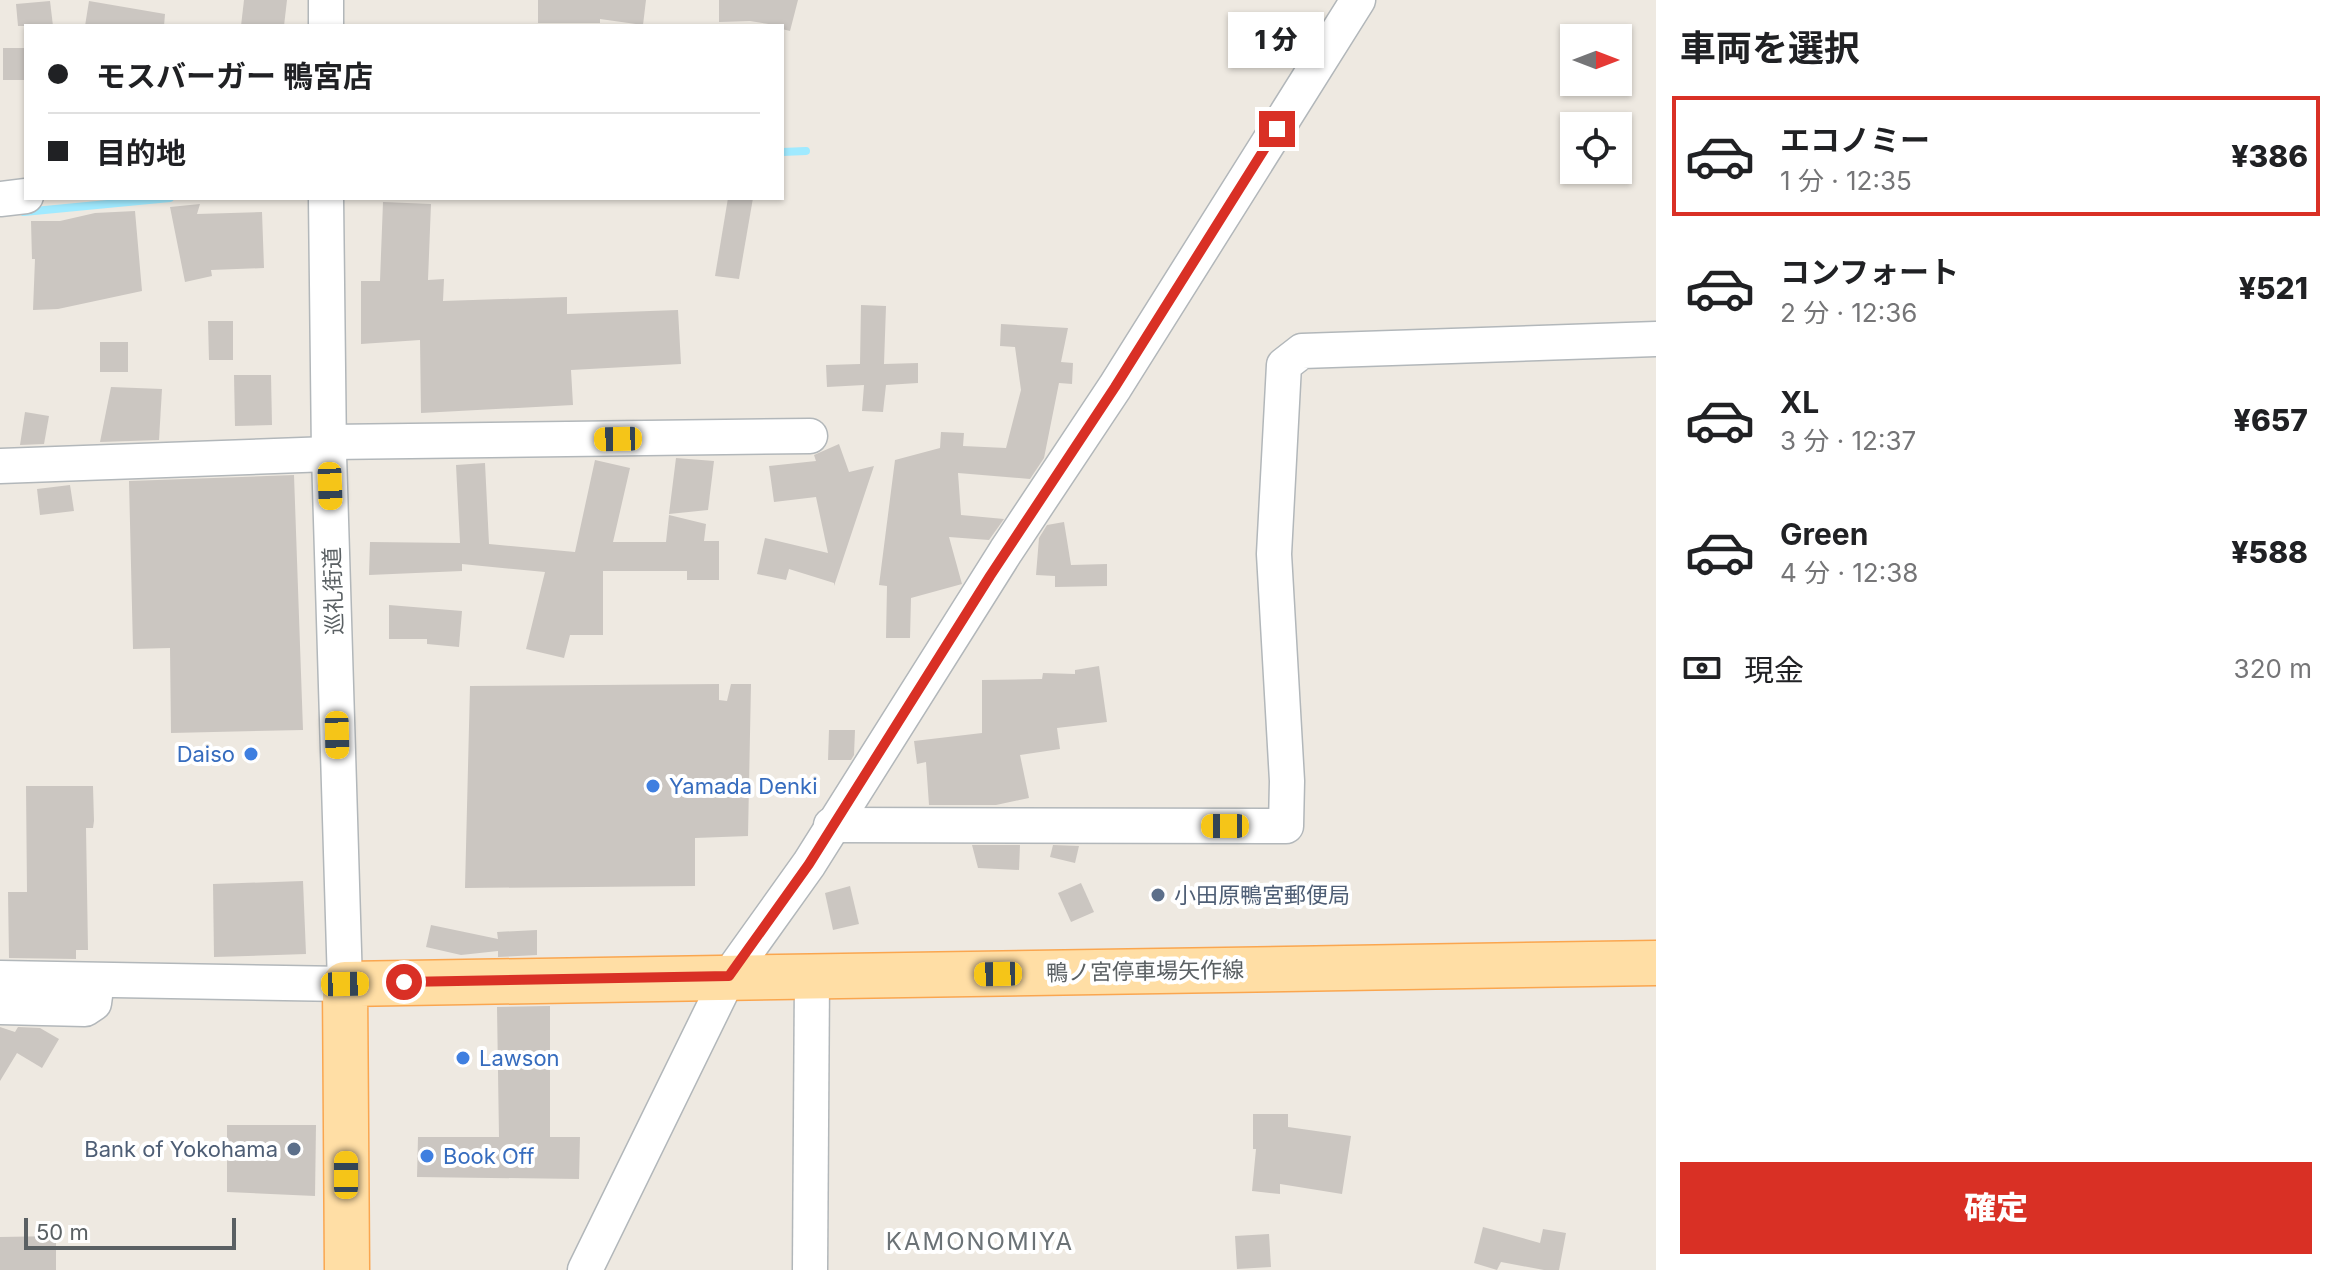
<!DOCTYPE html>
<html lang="ja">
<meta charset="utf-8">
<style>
body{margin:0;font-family:Inter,"Noto Sans JP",sans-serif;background:#f2f2f2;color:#202124;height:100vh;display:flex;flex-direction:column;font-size:30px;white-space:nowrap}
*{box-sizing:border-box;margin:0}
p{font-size:26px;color:#757577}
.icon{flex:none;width:44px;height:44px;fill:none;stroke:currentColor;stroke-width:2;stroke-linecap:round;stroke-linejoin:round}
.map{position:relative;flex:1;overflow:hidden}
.panel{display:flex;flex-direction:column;background:#fff;width:680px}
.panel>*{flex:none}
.hud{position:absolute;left:24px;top:24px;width:760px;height:176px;border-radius:0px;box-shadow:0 2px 6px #0004;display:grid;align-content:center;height:176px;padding:0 24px;background:#fff}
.needle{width:52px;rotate:90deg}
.fabs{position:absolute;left:1560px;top:24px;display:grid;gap:16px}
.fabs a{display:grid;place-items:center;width:72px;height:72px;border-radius:0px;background:#fff;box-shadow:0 2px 6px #0004;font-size:40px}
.scale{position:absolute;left:24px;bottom:20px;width:212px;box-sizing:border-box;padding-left:8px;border:4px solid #5a6063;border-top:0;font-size:22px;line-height:28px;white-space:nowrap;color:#5a6063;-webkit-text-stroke:6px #fff;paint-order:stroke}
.end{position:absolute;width:36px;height:36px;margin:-18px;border:10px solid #d93025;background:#fff;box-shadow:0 0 0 4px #fff}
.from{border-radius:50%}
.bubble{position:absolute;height:56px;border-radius:0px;background:#fff;box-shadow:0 2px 6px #0004;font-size:26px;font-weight:800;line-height:56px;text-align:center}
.car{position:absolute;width:24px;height:48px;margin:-24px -12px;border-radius:10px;box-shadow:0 0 6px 2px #0007;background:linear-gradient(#f5c518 24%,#345 0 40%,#f5c518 0 76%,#345 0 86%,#f5c518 0)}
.hud b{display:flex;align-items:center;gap:28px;height:76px;font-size:30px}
.hud b+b{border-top:2px solid #e0e0e0}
.hud i{width:20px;height:20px;background:#202124}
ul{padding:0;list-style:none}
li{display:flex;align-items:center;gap:24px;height:120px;margin:0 16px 12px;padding:0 8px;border:4px solid transparent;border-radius:0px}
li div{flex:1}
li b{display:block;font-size:30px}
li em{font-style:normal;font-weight:800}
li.active{border-color:#d93025}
li>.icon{width:72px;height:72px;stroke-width:1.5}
h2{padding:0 24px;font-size:36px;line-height:96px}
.pay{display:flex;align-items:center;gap:20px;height:88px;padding:0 24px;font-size:30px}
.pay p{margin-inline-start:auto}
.primary-button{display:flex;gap:16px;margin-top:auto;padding:16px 24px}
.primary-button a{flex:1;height:92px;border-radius:0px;background:#d93025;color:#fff;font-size:32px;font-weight:800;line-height:92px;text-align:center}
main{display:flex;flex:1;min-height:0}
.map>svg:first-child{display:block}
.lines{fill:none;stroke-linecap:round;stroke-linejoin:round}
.stream{stroke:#a0eaff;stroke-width:8}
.building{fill:#cbc6c1}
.minor-casing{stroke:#b2b7ba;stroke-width:37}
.major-casing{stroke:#faa64f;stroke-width:47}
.minor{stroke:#fff;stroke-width:34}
.major{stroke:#ffdea5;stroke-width:44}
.route{stroke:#d93025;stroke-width:10}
.shop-dot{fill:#3f7fe0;stroke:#fff;stroke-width:3}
.service-dot{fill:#5c6f8a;stroke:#fff;stroke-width:3}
.labels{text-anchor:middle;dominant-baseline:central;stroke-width:8;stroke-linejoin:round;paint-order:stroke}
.street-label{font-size:22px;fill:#5a6063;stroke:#fff}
.shop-label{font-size:22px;fill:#366cbe;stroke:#fff;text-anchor:start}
.service-label{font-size:22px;fill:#4e5e75;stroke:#fff;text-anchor:start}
.neighbourhood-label{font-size:24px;letter-spacing:2px;fill:#6b7276;stroke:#fff}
</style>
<main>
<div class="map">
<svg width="1656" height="1270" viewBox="0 0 1656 1270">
<rect width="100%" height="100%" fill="#eee9e1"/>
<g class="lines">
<!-- stream -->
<g class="stream">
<path d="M782 152 806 151"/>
<path d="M24 212 170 198"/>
</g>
</g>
<!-- building -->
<g class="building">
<path d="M244 0H287L284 26H241Z"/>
<path d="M538 0H646L643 25 600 19V23H538Z"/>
<path d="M719 0H798L790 31 782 29V26L750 21 719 22Z"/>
<path d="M50 1 53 26H18L16 4Z"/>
<path d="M89 1 165 14 164 26H85Z"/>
<rect x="3" y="48" width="23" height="32"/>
<path d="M728 198H753L739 279 715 276Z"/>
<path d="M383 202 431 204 428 280 444 279 443 301 567 297V314L678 310 681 364 571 370 573 405 421 413 420 340 361 344V281H380Z"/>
<path d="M200 204 197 214 262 212 264 268 211 270 212 276 185 282 170 207Z"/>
<path d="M135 211 142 291 58 309 33 310 35 259H32L31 221H60L95 213Z"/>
<path d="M861 305 886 306 884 364 918 363V383L886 385 883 412 862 411 864 385 827 387 826 365 860 364Z"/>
<path d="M208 321H233V360H209Z"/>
<path d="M1001 324 1068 328 1061 362 1073 363 1072 384 1059 383 1044 458 1030 479 958 473 961 515 1004 519 989 540 949 537 962 584 911 598 910 638H886L887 586 879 585 895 460 940 448 941 432 964 433 963 446 1006 448 1021 390 1015 347 1000 346Z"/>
<rect x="100" y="342" width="28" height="30"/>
<path d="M234 375H271L272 425 235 426Z"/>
<path d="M111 387 162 389 159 440 100 442Z"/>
<path d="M25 412 49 416 44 444 20 445Z"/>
<path d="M839 444 849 472 874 466 834 586V583L789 569 786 580 757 574 765 538 828 553 816 497 774 502 769 466 816 461 814 455Z"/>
<path d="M676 458 714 461 708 510 669 514Z"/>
<path d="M595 460 630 468 613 542H666L669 515 706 524 704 541H719V580H687V571H603V635H570L564 658 526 649 545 572 462 564V571L369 575 370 542 460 543 456 465 485 463 489 544 575 552Z"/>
<path d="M294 475 303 730 171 733 170 648 133 649 129 481Z"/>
<path d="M70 485 74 511 40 515 37 489Z"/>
<path d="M1064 522 1071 565 1107 564V586L1055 587V576L1036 575 1039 538 1047 525Z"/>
<path d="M389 605 462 611 459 647 427 644V639H389Z"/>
<path d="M1099 666 1107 722 1057 728 1060 749 1020 755 1029 798 996 805H929L926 762 917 764 914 741 982 733V680L1042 679 1043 673 1075 674V670Z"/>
<path d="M719 684V700L727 701 731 684H751L748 836 695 838V886L465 888 470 686Z"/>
<path d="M829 730H855L854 755 851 760H828Z"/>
<path d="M26 786H93L94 821 93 828H86L88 950H76V959L9 958 8 892H27Z"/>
<path d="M972 845H1020L1019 870 978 868Z"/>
<path d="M1053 845 1079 846 1075 863 1050 857Z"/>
<path d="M303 881 306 954 214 957 213 884Z"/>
<path d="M1081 883 1094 912 1071 922 1058 893Z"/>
<path d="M850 886 859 924 833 930 825 893Z"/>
<path d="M431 925 498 939 497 932 537 930V955L498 957V951L461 955 426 947Z"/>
<path d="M550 1006V1137H580L579 1179 417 1177 418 1137H499L497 1007Z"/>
<path d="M0 1027 15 1032 18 1027 40 1028 59 1039 42 1068 17 1053 0 1081Z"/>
<path d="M1253 1114H1288V1127L1351 1136 1342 1194 1280 1184V1194L1252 1191 1256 1149H1253Z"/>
<path d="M227 1125H316L315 1196 227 1192Z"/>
<path d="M1483 1227 1540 1243 1543 1229 1566 1233 1559 1270H1544L1501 1262 1497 1270 1474 1263Z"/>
<path d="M1269 1234 1271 1267 1237 1269 1235 1236Z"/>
<path d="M56 1236V1270H0V1237Z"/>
</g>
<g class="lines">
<!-- minor casing -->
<g class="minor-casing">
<g id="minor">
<path d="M326 0V26"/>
<path d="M0 199 26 196"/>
<path d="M330 442 810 436"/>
<path d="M0 466 329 454"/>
<path d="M831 825 1286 826 1287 781 1274 554 1284 365 1302 351 1656 339"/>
<path d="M0 978 345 984 329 454 326 198"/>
<path d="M0 1007 85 1009 94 1003 97 981"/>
<path d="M585 1270 729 976 809 864 1006 551 1115 387 1358 0"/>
<path d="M810 1270 812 977"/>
</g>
</g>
<!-- major casing -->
<g class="major-casing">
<path id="major" d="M347 1270 345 984 1656 963"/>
</g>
<!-- minor -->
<use href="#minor" class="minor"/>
<!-- major -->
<use href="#major" class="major"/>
</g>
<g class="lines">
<!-- route -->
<path class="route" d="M404 982 729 976 809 864 990 576 1115 387 1277 129"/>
</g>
<!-- markers -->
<g class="shop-dot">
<circle cx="251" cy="754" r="8"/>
<circle cx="653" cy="786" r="8"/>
<circle cx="463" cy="1058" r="8"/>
<circle cx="427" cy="1156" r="8"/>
</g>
<g class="service-dot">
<circle cx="1158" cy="895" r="8"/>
<circle cx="294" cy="1149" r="8"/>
</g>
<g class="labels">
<!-- street labels -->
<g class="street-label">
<text transform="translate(333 591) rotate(-92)">巡礼街道</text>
<text transform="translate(1145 971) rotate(-1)">鴨ノ宮停車場矢作線</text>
</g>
<!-- shop labels -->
<g class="shop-label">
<text x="235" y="754" text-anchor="end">Daiso</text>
<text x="669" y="786">Yamada Denki</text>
<text x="479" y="1058">Lawson</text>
<text x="443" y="1156">Book Off</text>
</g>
<!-- service labels -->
<g class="service-label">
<text x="1174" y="895">小田原鴨宮郵便局</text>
<text x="278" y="1149" text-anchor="end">Bank of Yokohama</text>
</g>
<!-- neighbourhood labels -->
<g class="neighbourhood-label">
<text x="980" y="1241">KAMONOMIYA</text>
</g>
</g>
</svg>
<div class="fabs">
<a><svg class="needle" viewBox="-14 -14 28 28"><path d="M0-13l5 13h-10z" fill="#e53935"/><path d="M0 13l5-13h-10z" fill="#757577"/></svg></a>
<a><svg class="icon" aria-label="locate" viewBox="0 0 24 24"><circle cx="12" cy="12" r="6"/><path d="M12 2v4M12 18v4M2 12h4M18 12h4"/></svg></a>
</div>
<div class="scale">50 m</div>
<i class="end from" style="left:404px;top:982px"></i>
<i class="end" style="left:1277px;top:129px"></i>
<div class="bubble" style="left:1228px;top:12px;width:96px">1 分</div>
<i class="car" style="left:618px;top:439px;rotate:269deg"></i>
<i class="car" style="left:330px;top:486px;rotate:178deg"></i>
<i class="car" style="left:337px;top:735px;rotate:179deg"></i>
<i class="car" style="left:1225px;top:826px;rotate:270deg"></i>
<i class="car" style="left:998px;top:974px;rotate:269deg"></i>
<i class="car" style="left:345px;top:984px;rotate:89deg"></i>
<i class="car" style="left:346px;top:1175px;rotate:0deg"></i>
<div class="hud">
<b><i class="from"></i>モスバーガー 鴨宮店</b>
<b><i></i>目的地</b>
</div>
</div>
<section class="panel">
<h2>車両を選択</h2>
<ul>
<li class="active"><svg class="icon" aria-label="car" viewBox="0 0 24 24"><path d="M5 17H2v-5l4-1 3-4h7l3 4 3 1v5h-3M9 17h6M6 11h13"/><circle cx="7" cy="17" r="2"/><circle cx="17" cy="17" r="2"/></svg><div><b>エコノミー</b><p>1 分 · 12:35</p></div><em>¥386</em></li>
<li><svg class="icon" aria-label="car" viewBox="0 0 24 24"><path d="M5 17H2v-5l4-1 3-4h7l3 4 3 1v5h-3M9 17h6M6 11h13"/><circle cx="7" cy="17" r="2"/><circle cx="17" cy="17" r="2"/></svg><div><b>コンフォート</b><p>2 分 · 12:36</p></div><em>¥521</em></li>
<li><svg class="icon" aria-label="car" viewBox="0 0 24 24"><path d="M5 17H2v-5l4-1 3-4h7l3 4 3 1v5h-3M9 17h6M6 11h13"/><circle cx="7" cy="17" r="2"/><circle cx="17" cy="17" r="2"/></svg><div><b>XL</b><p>3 分 · 12:37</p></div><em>¥657</em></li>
<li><svg class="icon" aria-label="car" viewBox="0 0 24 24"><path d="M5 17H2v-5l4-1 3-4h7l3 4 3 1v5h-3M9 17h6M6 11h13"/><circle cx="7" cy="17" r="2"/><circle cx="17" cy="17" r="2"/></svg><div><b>Green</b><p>4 分 · 12:38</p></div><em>¥588</em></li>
</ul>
<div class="pay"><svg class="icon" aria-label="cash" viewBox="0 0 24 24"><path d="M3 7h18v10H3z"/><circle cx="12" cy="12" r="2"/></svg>現金<p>320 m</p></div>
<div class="primary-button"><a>確定</a></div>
</section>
</main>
